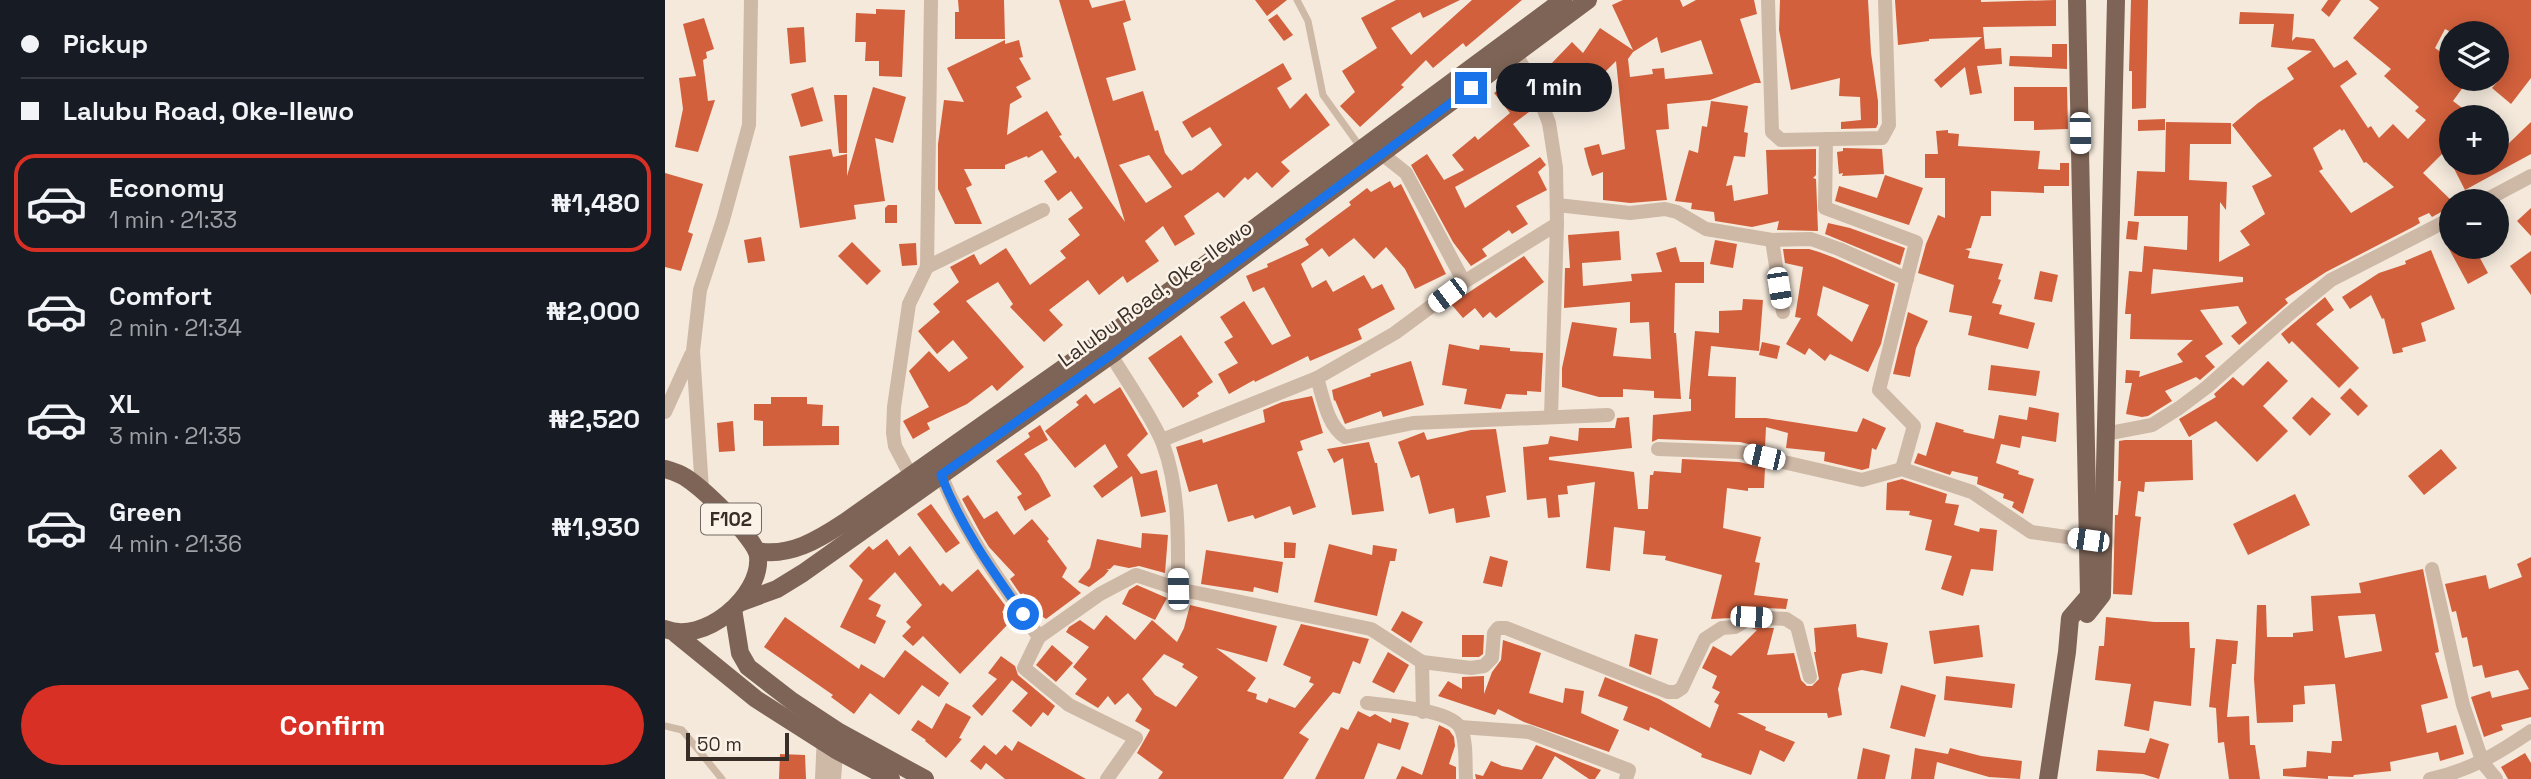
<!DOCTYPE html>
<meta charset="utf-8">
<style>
body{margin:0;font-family:"Space Grotesk",sans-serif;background:#20242c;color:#f1f3f6;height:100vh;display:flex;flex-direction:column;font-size:26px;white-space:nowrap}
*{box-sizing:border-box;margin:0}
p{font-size:23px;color:#9ea1a6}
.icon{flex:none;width:38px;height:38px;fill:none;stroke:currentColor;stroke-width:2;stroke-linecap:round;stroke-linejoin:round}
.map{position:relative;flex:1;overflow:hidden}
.side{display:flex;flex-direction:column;background:#171b24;width:665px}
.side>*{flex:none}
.hud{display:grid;align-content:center;height:154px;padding:0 21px;background:#171b24}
.tools{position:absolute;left:1774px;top:21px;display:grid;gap:14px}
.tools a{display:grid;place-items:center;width:70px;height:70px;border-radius:50%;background:#171b24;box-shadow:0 4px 18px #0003;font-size:35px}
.scale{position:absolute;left:21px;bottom:18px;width:103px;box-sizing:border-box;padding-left:7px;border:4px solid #392d28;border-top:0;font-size:19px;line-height:24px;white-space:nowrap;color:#392d28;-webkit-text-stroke:5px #fbf3e8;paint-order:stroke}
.end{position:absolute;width:32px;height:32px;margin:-16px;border:9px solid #1a73e8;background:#fff;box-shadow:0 0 0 4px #fff}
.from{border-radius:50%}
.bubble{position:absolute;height:49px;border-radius:24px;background:#171b24;box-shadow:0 4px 18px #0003;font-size:23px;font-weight:600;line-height:49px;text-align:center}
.car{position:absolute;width:21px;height:42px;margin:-21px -10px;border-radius:9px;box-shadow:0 0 5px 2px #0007;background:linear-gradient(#fff 24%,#345 0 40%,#fff 0 76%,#345 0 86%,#fff 0)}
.hud b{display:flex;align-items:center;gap:24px;height:66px;font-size:26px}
.hud b+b{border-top:2px solid #363941}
.hud i{width:18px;height:18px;background:#f1f3f6}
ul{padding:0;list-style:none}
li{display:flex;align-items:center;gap:21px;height:98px;margin:0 14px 10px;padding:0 7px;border:4px solid transparent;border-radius:21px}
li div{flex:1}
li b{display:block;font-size:26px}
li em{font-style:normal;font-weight:600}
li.active{border-color:#d93025}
li>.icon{width:63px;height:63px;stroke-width:1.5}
.button{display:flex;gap:14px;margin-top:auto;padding:14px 21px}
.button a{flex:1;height:80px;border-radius:42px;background:#d93025;color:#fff;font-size:28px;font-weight:600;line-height:80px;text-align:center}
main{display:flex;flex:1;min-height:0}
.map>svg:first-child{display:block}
.building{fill:#d2603c;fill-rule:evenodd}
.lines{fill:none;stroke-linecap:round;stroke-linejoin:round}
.lane{stroke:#ceb8a6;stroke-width:7}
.street{stroke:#ceb8a6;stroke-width:14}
.primary{stroke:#7d6457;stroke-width:18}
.route{stroke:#1a73e8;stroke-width:9}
.labels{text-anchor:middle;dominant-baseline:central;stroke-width:5;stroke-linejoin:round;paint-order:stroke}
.shield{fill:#fbf3e8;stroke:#736862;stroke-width:2}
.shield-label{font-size:19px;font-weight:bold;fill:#392d28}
.street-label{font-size:21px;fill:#392d28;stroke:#fbf3e8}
</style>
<main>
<section class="side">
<div class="hud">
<b><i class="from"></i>Pickup</b>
<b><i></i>Lalubu Road, Oke-Ilewo</b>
</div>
<ul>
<li class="active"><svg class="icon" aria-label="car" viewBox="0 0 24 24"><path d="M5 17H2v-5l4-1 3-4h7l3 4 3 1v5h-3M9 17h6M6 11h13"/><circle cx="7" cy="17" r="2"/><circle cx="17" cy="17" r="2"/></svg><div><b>Economy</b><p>1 min · 21:33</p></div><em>₦1,480</em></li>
<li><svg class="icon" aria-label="car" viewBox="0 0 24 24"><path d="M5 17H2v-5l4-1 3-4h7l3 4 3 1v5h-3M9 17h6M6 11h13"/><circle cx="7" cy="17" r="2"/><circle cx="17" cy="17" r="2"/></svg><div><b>Comfort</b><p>2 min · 21:34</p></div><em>₦2,000</em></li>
<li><svg class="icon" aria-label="car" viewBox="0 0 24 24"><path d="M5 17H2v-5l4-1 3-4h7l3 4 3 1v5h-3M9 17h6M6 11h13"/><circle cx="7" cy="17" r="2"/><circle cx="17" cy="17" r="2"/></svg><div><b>XL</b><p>3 min · 21:35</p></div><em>₦2,520</em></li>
<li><svg class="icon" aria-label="car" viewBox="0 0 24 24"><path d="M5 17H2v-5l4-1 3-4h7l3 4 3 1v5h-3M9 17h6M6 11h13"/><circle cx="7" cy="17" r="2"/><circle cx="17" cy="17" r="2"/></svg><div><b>Green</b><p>4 min · 21:36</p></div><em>₦1,930</em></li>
</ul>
<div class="button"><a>Confirm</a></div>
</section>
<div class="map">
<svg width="1866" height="779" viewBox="0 0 1866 779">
<rect width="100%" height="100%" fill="#f4e9db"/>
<!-- building -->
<g class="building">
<path d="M293 0H339L340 39H290V12H294Z"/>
<path d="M394 0H424L427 8 460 0 466 20 458 23 471 70 441 78 448 101 478 91 490 131 493 130 500 153 517 175 525 170 526 171 557 145 545 127 527 138 517 122 618 63 627 79 612 88 625 109 641 93 665 125 616 162 625 171 607 188 592 172 583 180 580 177 559 198 553 192 519 216 530 234 510 246 498 226 480 241 494 261 462 283 458 276 434 295 423 280 384 310 398 325 379 342 345 307 348 304 333 282 301 301 359 367 332 391 327 385 302 404 262 423 265 429 248 439 238 421 264 407 244 371 264 351 284 372 303 358 288 340 272 354 253 331 275 312 268 304 294 282 285 267 309 254 315 265 341 248 365 285 401 258 395 251 415 235 403 219 418 208 406 191 393 201 379 181 392 172 377 150 363 158 362 156 340 165V169H299L307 185 301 188 317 224H290L273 189V144L279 100 299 102 282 68 340 40V44L354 40 358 57 354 58 366 79 351 87 357 97 345 104 342 135 382 111 397 135 394 136 410 159 413 156 460 222ZM484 155 507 187 481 203 454 165Z"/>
<path d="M590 0H622L602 16Z"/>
<path d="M731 0H795L758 18 755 12 726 28 746 55 807 0H857L801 47 798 43 768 68 761 60 736 85 739 87 695 127 675 106 690 92 677 71 712 48 696 18Z"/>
<path d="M958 0H1015L1018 7 1031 0H1089L1092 14 1075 19 1096 83H1090L1045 100 1002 104 1004 129 991 130 1002 200 965 203 938 200V172L927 176 923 164 919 148 934 144 937 155 960 149 951 61 917 95 886 64 907 42 918 53 935 28 968 50 947 5ZM992 37 996 53 1036 40 1048 74 1000 79 999 68 987 69 988 74 965 77 963 59 968 52Z"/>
<path d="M1115 0H1203L1206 53 1213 101V124L1211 128 1176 129V122L1196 120 1195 97 1174 96 1175 78 1126 90 1114 30Z"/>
<path d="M1230 0H1316V2L1391 0V26L1318 27 1320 49 1336 48 1337 64 1312 66 1317 93 1305 95 1300 67 1276 88 1269 80 1317 37 1264 39V41L1233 45Z"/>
<path d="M1466 0H1483L1481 108 1467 109V71H1464Z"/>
<path d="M1663 0H1676L1664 17 1656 10Z"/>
<path d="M1704 0H1866V78L1846 104 1827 88 1832 82V33H1788L1780 29 1770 48 1787 60V79H1804L1788 101 1809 117H1787V163H1832V131L1843 144 1866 122V154L1800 190 1780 151 1758 173 1787 201V206L1767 217 1764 213 1753 218 1755 223 1748 227 1661 272 1620 299 1623 303 1574 345 1566 336 1582 323 1573 306 1535 310 1558 344 1540 356 1550 367 1535 380 1531 377 1500 391 1507 401 1483 416 1477 417 1461 414 1467 383H1460L1461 370 1475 371 1474 377 1518 362 1512 354 1528 340 1465 339 1466 314H1460L1464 271 1477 272 1479 246 1522 250 1523 216H1469L1472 171 1500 172 1501 122 1566 123V144H1525L1524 180 1562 182 1561 210 1555 202 1554 262 1585 245 1575 231 1600 214 1587 186 1607 176 1567 125 1593 103 1629 79 1622 68 1647 51 1606 47 1609 24H1574L1575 12 1629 14 1627 41 1631 37 1649 39 1669 68 1682 60 1692 74 1675 86 1703 128 1706 126 1714 138 1728 124 1743 139 1761 120 1750 111 1754 107 1719 76 1726 69 1688 38 1714 8ZM1675 129 1677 131 1679 129 1699 163 1701 162 1729 187 1686 213 1654 171 1658 169 1648 148ZM1488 269 1578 277V282L1486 294Z"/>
<path d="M211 9 240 10 237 77 214 76V61H200L201 42H190L191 13 211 14Z"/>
<path d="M612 14 628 35 619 41 603 20Z"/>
<path d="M39 18 49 49 41 52 42 58 38 60 43 101 50 100 33 152 10 147 18 109 14 78 31 76 18 24Z"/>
<path d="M139 27 141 62 125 64 122 28Z"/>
<path d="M1387 44H1402V69L1344 66 1345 56 1387 57Z"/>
<path d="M847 79 868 109 848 124 865 146 790 187 800 208 875 157 881 165 873 172 882 190 851 206 863 224 847 234 844 230 817 249 822 256 806 266 788 242 746 165 762 154 779 180 799 170 787 155 810 136 813 140 845 113 829 93Z"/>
<path d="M148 87 158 121 136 127 126 94Z"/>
<path d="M208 87 241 97 228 143 210 138 220 201 189 205 191 219 135 228 124 156 166 149 168 157 182 154V176Z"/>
<path d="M1349 87H1402L1403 129 1369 130V121H1349Z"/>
<path d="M169 95H182V153H174Z"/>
<path d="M1046 101 1083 106 1079 132 1083 133 1080 157 1069 156 1061 186 1067 185 1069 201 1103 194 1101 150 1151 149V175L1148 178 1151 179 1153 231 1112 230 1114 221 1087 227 1050 221 1049 212 1026 209 1027 203 1010 201 1024 150 1033 153 1037 126 1042 127Z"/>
<path d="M1500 119V130L1473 131V120Z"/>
<path d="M1283 130V133L1294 134 1293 146 1375 151 1373 169 1395 170V163H1404V186H1379V193L1326 191V216H1316L1306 248 1300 249 1305 251 1303 258 1338 264 1333 279 1336 280 1327 303 1337 305 1334 314 1370 323 1363 349 1303 335 1307 316 1284 312 1289 285 1253 273 1261 244 1273 215 1280 218V178H1260V154H1273L1271 131Z"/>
<path d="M1178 148 1217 149 1219 174 1177 176 1178 173 1174 174 1172 152 1178 151Z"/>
<path d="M0 173 38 184 23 232 28 234 16 271 0 267Z"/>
<path d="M1220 175 1258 188 1244 225 1170 201 1174 186 1212 198Z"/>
<path d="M725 181 729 188 736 184 781 274 750 289 740 269 721 247 709 259 689 238 664 257 657 248 636 264 647 288 661 280 668 292 699 275 707 289 717 284 730 309 693 329 697 339 645 361 643 356 590 382 589 380 564 394 553 374 573 363 559 342 568 337 555 317 579 301 607 345 626 336 599 287 588 292 581 276 603 267 602 264 644 245 640 239 686 205 684 202 702 188 706 192Z"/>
<path d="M223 205H232V223H220V208Z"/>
<path d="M1866 208V236L1852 221Z"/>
<path d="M1463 221 1474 222 1472 240 1461 239Z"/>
<path d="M1163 223 1185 228 1240 248 1235 265 1160 234Z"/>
<path d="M954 231 956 260 917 263 918 286 967 281 966 274 997 272 991 253 1011 247 1015 262H1039V283H1010L1009 333H1011L1016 399 989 398V391L958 389V397H934L897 387V368L907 322 952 328 948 356 986 359 984 322 965 323V302L899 308 900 268H905L903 235Z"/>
<path d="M96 237 100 261 83 263 79 240Z"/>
<path d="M1050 240 1072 244 1068 268 1045 264Z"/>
<path d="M187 242 216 271 202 285 173 256Z"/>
<path d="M251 243 252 265 237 266 234 244Z"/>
<path d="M1783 247H1809L1823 273 1803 284Z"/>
<path d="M1118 249H1144L1154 252V254V252L1170 258 1230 284 1216 344 1203 372 1165 354 1160 361 1144 348 1140 355 1121 344 1136 318 1130 317 1138 267 1120 263ZM1158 286 1204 305 1187 342 1152 315Z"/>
<path d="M1766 250 1790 309 1756 323 1761 341 1737 348 1738 352 1728 354 1719 318 1717 319 1706 295 1685 309 1677 297 1714 273 1741 264 1740 261Z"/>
<path d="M1866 251V295L1845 266Z"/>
<path d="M859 256 879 282 831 318 825 312 818 318 810 308 798 318 786 304Z"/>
<path d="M1375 271 1393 275 1387 302 1369 299Z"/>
<path d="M1660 297 1669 310 1651 324 1694 368 1674 388 1627 341 1624 344 1616 334Z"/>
<path d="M1078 299 1098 300 1094 351 1046 346 1043 376 1071 377 1070 418H1101L1192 432 1198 418 1221 428 1211 450 1207 448 1204 468 1197 470 1159 461 1160 452 1121 448 1123 433 1101 427 1100 448 1075 442 993 439 987 442 988 415 1026 411V399H1024L1030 331 1054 333V311L1077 310Z"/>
<path d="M1243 312 1263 321 1251 348 1245 377 1228 374Z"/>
<path d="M516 335 548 382 532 393 534 396 518 408 483 358Z"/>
<path d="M1097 342 1115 346 1112 359 1094 355Z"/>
<path d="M784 344 814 350 815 345 845 348V351L878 353 876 392 862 391V395L841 394 836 409 799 404 802 389 777 385Z"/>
<path d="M746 361 759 405 718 417 716 411 680 424 670 400 669 401 667 390 706 376 705 374Z"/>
<path d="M1603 361 1623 381 1598 406 1623 431 1592 462 1551 421 1524 437 1514 419 1551 397 1549 394 1568 377 1578 386Z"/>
<path d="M1326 365 1375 371 1371 396 1323 390Z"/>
<path d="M455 387 483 434 462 455 476 474 492 470 501 512 476 517 467 476 437 498 428 486 453 467 440 444 410 468 380 431 414 405 411 402 421 394 429 404Z"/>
<path d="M1685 388 1703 406 1693 416 1675 398Z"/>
<path d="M647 396 658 433 635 441 638 450 632 452 651 507 628 515 625 506 590 519 588 515 563 522 552 484 524 492 511 447 537 439 538 443 600 422 598 410 617 402Z"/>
<path d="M106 397H142V404L158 405 157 426H174V445L98 446V421L89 420V404H106Z"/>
<path d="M1647 397 1666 414 1645 436 1627 418Z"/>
<path d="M1364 407 1394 413 1391 442 1357 436 1355 448 1336 444 1331 463 1354 471 1353 474 1369 479 1358 514 1347 507 1349 502 1338 498 1339 494 1312 484 1313 477 1287 471 1285 475 1249 463 1253 453 1261 456 1271 422 1299 430 1298 432 1329 439 1334 415 1362 420Z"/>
<path d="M964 417 967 448 884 457V460L969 472 973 509H983L985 475H988L989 471 1016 473 1017 459 1074 462 1100 468 1099 488H1083V491L1062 488 1058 528 1096 537 1090 562 1095 563 1089 595 1123 599 1121 609 1086 607 1067 618 1046 619 1057 575 1000 560 1001 556 978 554 980 531 949 527 945 571 921 568 930 482 902 486 903 494 893 495 895 517 883 518 881 498 862 500 858 447 883 444 885 436 913 441 914 428H950L952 418Z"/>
<path d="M68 421 70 451 54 452 52 423Z"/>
<path d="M375 425 383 440 359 454 374 474 386 496 360 511 352 497 357 494 331 461 365 437 363 433Z"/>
<path d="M831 429 841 492 821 496 825 517 791 523 789 508 764 514 754 475 746 478 733 442 759 432 762 440 806 430Z"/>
<path d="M1460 440H1527L1528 480 1480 482 1479 492 1473 491 1470 516 1476 517 1467 595 1448 594 1450 515H1453L1456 481H1453L1454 441Z"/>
<path d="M704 442 710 463H712L719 511 687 515 678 458 669 463 662 449Z"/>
<path d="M1776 449 1792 468 1759 495 1743 476Z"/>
<path d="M1237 479 1282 494 1280 503 1294 505 1289 525 1314 532 1315 528 1332 530 1328 571 1306 569 1298 596 1276 589 1287 556 1260 550 1267 520 1244 515 1245 511 1221 510 1222 483Z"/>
<path d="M1630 494 1645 525 1583 555 1568 524Z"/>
<path d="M303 495 319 519 332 511 349 535 367 519 384 539 382 541 402 568 397 577 416 593 381 619 375 615 358 593 356 595 345 579 350 575 324 547 316 534 297 499Z"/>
<path d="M266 504 295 543 281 553 252 514Z"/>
<path d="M477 533 503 535 500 573 474 566 464 568 449 565 445 569H441L444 570 439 576 424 587 413 582 425 568 432 539 476 548Z"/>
<path d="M222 539 234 556 245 546 275 586 278 583 287 592 313 569 342 608 337 612 346 621 295 674 258 636 248 646 237 636 246 627 241 622 257 605 230 572 203 599 216 605 211 616 221 621 210 644 175 627 198 580 184 566 204 546 208 550Z"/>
<path d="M619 542 631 543 630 558H619Z"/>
<path d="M664 544 707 555 708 545 732 549 730 561H725L712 616 649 602Z"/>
<path d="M541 550 618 562 613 593 589 587 588 592 536 584Z"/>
<path d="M825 556 843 561 837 587 818 583Z"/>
<path d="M1866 557V717L1836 725 1838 730 1819 737 1806 697 1825 691 1827 698 1864 689 1853 670 1820 678 1817 665 1808 667 1802 637 1797 638 1791 611 1787 612 1780 584 1821 575 1824 589 1857 577 1852 564Z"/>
<path d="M1758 569 1774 652 1770 653 1783 698 1756 705 1762 733 1791 725 1799 754 1775 761 1773 752 1725 762 1726 771 1689 775 1688 777 1663 776V779L1618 776V769L1641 767 1642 751 1666 753 1667 741H1677L1670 684 1639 686 1640 704 1628 705V722L1592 723 1589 679 1592 605H1601L1602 637H1628V633L1648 631 1646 596 1696 593 1694 583ZM1710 614 1717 651 1680 658 1673 616Z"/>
<path d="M472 585 502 598 490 620 457 604 464 590Z"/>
<path d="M525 605 612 626 602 662 551 648 591 678 582 691 592 694 591 699 602 703 604 698 630 708 649 684 644 682 646 677 618 665 636 624 704 639 695 664 688 661 675 694 668 692 634 733 644 739 618 779H493L498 772 472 753 485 730 470 721 477 709 463 693 450 705 443 696 433 708 410 694 422 679 408 667 424 647 401 632 404 627 415 620 429 630 441 615 470 640 487 620 512 642 519 628ZM499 654 519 664 517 667 533 677 511 707 490 695 477 679Z"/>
<path d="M737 611 758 622 746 643 726 630Z"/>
<path d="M120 617 194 669 196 664 219 678 240 650 284 683 274 697 257 685 234 715 205 693 189 714 166 697 168 695 99 647Z"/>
<path d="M1441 617 1489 622H1524L1525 648H1530L1526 706 1489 701 1484 731 1459 726 1466 684 1430 680 1434 646H1439Z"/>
<path d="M1191 624 1192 637 1223 643 1217 674 1197 670 1177 674 1173 689 1177 715 1163 718 1162 713H1072L1101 727 1100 730 1130 742 1119 762 1095 750 1086 775 1036 757 1037 754 985 727 984 731 958 720 963 707 933 696 940 677 994 699 1045 728 1054 705 1049 702 1055 692 1047 688 1052 676 1037 668 1048 646 1066 656 1092 630 1086 628H1109L1102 655 1129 653 1136 680 1142 686H1147L1154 679 1149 652H1151L1149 628Z"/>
<path d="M1314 625 1318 657 1269 664 1264 631Z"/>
<path d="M970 634 993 639 986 675 964 666Z"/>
<path d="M797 635H819L818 654 814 657H797Z"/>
<path d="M1551 639 1573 641 1571 664H1567L1562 717 1584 716 1585 745H1590L1595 779H1564L1559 742 1553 743 1551 708 1544 707Z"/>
<path d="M838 640 876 653 864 693 898 703 900 688 919 691 916 713 954 730 944 752 859 722 833 709 830 715 773 696 783 681 797 689V677L819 676V694L827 672 836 660Z"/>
<path d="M387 645 408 663 391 682 371 665Z"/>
<path d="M723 652 744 665 729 693 707 682Z"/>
<path d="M336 656 350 666 353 675 390 706 383 716 378 712 366 727 347 711 363 693 347 680 317 716 307 706 332 679 323 673Z"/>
<path d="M1281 676 1350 684 1347 708 1279 700Z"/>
<path d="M1236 685 1271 695 1260 737 1225 728Z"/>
<path d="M281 703 306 717 294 738 297 739 281 758 260 741 261 740 246 730 253 720 267 729Z"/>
<path d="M693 711 705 717 710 714 726 723 727 718 744 723 735 750 713 743 699 779H650L676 727 683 730Z"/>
<path d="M774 725 784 730 789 737 790 746 784 764 791 767V779H731L737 766 757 775Z"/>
<path d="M1485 738 1504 744 1494 779 1478 774 1431 771 1433 750 1480 753Z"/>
<path d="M353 741 421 779H340L321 763 316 770 305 761 319 745 331 755 340 745 347 751Z"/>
<path d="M871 745 936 770 930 779H924L890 756 877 779H811L810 774 818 776 826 761 837 766 857 770Z"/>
<path d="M1198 748 1225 755 1220 779H1192Z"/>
<path d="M1250 748 1283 754 1285 748 1316 756 1357 761 1355 779 1324 777 1272 762 1269 779H1246Z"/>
<path d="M1860 753 1866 763V779H1843L1836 767Z"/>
<path d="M115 754 140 755 141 779H114Z"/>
</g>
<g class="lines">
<!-- lane -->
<g class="lane">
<path d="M632 0 643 21 658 95 696 148"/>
<path d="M0 726 17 730 57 779"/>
</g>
<!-- street -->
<g class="street">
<path d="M1103 0 1107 132 1116 140 1217 138 1224 125 1220 0"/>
<path d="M850 54 868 82 884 123 891 168 892 224 886 416"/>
<path d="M1161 139 1160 208 1251 242 1214 390 1249 426 1237 469"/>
<path d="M717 154 741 173 799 282"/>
<path d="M1819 201 1866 176"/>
<path d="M892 205 965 213 1000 209 1012 212 1041 229 1107 240 1118 312"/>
<path d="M1107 240 1146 239 1174 249 1242 279"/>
<path d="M262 267 378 210"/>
<path d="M446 355C461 380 488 418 498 444 515 490 513 541 513 589"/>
<path d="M652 378C658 397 662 425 680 437L748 423 943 415"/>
<path d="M0 412 26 355"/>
<path d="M1440 434 1487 425 1514 408 1542 387 1623 315 1666 280 1787 218"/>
<path d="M497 440 652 378 730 333 799 282 892 224"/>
<path d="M993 449 1075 452 1197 480 1237 469 1307 492 1366 532 1423 540"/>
<path d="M276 475C300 535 337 584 374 637"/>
<path d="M246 476 230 446 228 433 229 407 244 304 262 267 266 0"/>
<path d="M37 490 28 351 35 290 58 220 84 125 86 0"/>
<path d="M1767 569 1798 705 1818 763 1831 779"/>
<path d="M757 662 758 712"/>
<path d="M702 703C724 706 787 709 796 729 802 743 800 764 801 779"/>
<path d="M795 727 864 732 964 770 961 779"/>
<path d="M157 779 159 735"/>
<path d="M169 779 172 742"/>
<path d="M442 779 471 738 404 705 359 668 374 637 435 594 471 575 513 589 706 629 757 662 806 668 819 666 827 658 829 633 833 628H841L1003 692H1011L1017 688 1040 639 1057 628 1070 627 1086 617 1121 619 1132 626 1145 677"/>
<path d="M1765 779C1804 771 1834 753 1866 731"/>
</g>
<!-- primary -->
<g class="primary">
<path d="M0 469C7 471 14 473 20 477 36 487 91 538 93 556 97 597 38 645 0 629"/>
<path d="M92 551C125 557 153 540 180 522L441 338 898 0"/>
<path d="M74 603 112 589 138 573 446 355 923 0"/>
<path d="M68 609 75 653 83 667 127 701 174 732 260 779"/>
<path d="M1422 614 1437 595 1451 0"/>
<path d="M11 634 91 699 171 750 226 779"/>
<path d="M1383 779 1402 652 1405 618 1424 596 1412 0"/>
</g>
</g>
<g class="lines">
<!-- route -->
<path class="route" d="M358 614C326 569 296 527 276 475L446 355 806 88"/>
</g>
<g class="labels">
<!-- shield labels -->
<rect class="shield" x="36" y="503.5" width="60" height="31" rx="5"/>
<g class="shield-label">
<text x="66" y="519">F102</text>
</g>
<!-- street labels -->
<g class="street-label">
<text transform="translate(490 293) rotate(-36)">Lalubu Road, Oke-Ilewo</text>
</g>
</g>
</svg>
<div class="tools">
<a><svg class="icon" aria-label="layers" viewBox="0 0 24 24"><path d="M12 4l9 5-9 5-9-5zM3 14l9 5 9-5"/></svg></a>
<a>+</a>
<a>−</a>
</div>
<div class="scale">50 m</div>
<i class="end from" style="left:358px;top:614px"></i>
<i class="end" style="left:806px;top:88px"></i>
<div class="bubble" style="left:831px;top:63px;width:116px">1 min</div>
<i class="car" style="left:1415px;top:133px;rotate:179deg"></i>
<i class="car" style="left:1114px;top:288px;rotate:171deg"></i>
<i class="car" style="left:782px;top:295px;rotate:233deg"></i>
<i class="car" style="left:1099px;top:457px;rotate:283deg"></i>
<i class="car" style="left:1423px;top:540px;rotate:278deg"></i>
<i class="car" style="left:513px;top:589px;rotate:359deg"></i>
<i class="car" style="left:1086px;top:617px;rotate:93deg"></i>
</div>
</main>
